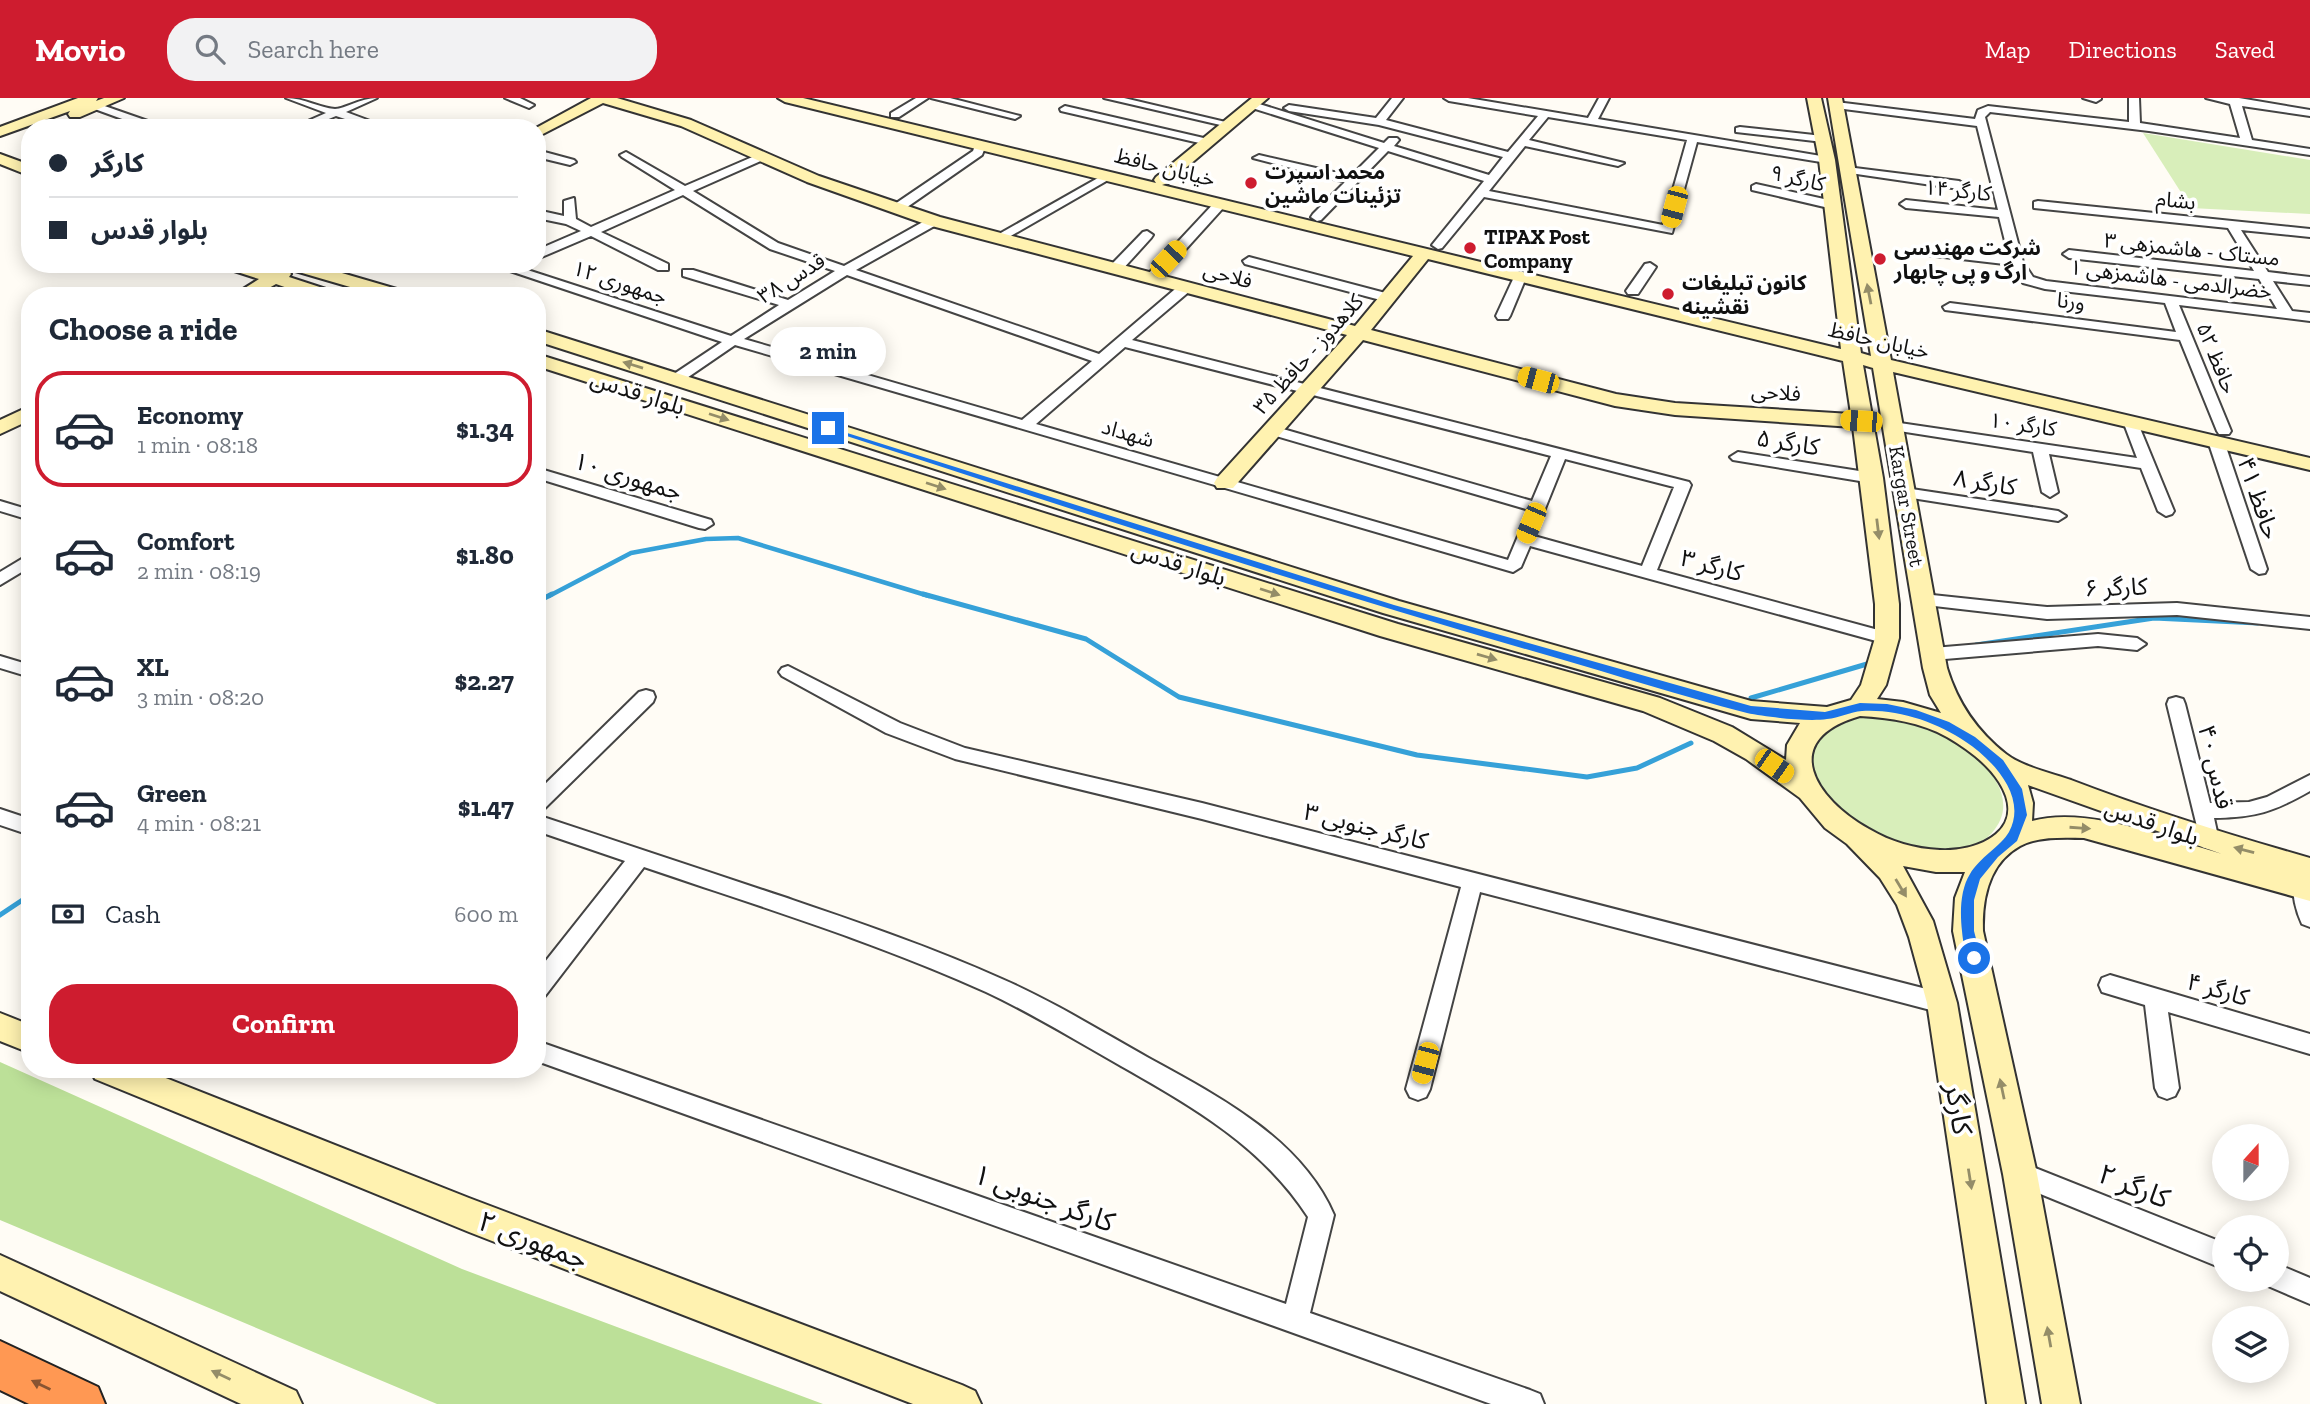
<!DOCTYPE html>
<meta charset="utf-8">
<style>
body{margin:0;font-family:"Zilla Slab","Noto Sans Arabic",serif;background:#f2f2f3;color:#1f2937;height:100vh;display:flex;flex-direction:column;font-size:26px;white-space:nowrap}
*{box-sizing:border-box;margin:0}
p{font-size:23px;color:#747a83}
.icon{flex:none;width:38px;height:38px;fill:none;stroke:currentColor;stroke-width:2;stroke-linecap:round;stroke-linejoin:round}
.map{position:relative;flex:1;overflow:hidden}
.drawer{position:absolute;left:21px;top:189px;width:525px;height:791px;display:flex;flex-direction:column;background:#fff;border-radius:28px;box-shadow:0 4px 18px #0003}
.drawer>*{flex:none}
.banner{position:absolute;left:21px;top:21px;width:525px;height:154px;border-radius:28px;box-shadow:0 4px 18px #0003;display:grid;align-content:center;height:154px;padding:0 28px;background:#fff}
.needle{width:46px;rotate:21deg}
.tools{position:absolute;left:2212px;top:1026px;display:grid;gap:14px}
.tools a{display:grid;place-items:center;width:77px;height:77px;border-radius:50%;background:#fff;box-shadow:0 4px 18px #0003;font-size:35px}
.end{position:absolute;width:32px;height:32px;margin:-16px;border:9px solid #1a73e8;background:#fff;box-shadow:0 0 0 4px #fff}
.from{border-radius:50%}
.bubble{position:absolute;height:49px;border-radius:24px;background:#fff;box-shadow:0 4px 18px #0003;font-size:23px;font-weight:800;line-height:49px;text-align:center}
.car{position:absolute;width:21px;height:42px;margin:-21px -10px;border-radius:9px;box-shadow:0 0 5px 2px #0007;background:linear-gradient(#f5c518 24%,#345 0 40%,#f5c518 0 76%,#345 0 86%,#f5c518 0)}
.banner b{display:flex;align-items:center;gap:24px;height:66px;font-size:26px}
.banner b+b{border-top:2px solid #e0e1e3}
.banner i{width:18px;height:18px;background:#1f2937}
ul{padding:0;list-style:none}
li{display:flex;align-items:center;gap:21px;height:116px;margin:0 14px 10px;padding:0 14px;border:4px solid transparent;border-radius:28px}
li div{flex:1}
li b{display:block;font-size:26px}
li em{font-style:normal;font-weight:800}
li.selected{border-color:#ce1c2f}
li>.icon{width:63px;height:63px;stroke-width:1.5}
h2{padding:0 28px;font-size:32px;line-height:84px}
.pay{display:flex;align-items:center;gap:18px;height:77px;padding:0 28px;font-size:26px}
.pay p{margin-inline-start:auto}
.cta{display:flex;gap:14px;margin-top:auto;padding:14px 28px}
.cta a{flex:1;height:80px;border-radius:28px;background:#ce1c2f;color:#fff;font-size:28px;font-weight:800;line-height:80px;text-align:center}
header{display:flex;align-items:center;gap:42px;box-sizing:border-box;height:98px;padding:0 35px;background:#ce1c2f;color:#fff}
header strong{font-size:33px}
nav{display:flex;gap:38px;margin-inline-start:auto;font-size:24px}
.search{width:490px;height:63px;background:#f2f2f3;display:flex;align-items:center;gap:18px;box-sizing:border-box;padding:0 24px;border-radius:28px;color:#747a83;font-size:26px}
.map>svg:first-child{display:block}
.green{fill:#d8eeba}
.forest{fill:#bce098}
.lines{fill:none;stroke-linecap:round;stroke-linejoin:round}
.stream-far1{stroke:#36a1d8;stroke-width:4.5}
.stream{stroke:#36a1d8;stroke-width:5}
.street-casing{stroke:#444;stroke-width:4}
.secondary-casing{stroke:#333;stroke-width:4}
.highway-casing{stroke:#222;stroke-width:4}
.street{fill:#fff;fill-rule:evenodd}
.secondary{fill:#fff2b0;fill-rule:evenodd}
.highway{fill:#ff9853;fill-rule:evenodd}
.oneway{fill:#948d68}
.oneway2{fill:#885432}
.route{fill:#1a73e8}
.poi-dot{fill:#ce1c2f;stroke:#fff;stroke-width:2.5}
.labels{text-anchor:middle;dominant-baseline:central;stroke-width:7;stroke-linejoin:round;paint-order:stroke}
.far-street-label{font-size:21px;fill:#111;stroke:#fff}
.far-poi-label{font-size:21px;font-weight:bold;fill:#111;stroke:#fff;text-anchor:start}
.street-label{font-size:24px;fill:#111;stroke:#fff}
.near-street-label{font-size:28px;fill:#111;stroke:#fff}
</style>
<header>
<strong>Movio</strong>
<div class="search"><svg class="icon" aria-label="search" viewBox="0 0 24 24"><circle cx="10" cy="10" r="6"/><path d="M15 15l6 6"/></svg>Search here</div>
<nav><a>Map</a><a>Directions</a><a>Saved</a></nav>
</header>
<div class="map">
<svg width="2310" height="1306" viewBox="0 0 2310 1306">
<rect width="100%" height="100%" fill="#fffcf5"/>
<!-- green -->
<g class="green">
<path d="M2143 35 2310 62V116L2191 110Z"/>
<path d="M1862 619C1893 620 1921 624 1949 639 1980 656 2021 697 1995 731 1987 743 1972 749 1959 750 1930 753 1902 748 1876 736 1837 719 1777 657 1837 626 1844 622 1854 621 1862 619Z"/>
</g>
<!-- forest -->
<path class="forest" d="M0 964 462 1171 823 1306H437L0 1122Z"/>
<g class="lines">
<!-- stream-far1 -->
<path class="stream-far1" d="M549 498 631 455 706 441 738 440 929 498"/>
<!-- stream -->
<g class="stream">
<path d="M923 496 1086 541 1179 599 1417 657 1587 679 1637 670 1691 645"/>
<path d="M537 504 552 496"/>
<path d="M1976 547 2154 520 2258 525"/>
<path d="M1751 600 1867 566"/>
<path d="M0 817 30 797"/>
</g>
<!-- street casing -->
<g class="street-casing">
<g id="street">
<path d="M286 0C305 0 319 10 335 11 345 11 360 0 377 0L346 14 389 30H372L336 18 307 30H292L326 15Z"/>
<path d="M505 0H520L534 7 529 10Z"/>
<path d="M916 0H928L899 19H891V15Z"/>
<path d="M931 0H950L1020 18 1015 21Z"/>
<path d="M1104 0H1124L1234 26 1229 29Z"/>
<path d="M1392 0H1403L1386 22 1508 54 1538 18 1449 3 1444 0H1468L1588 20 1599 0H1609L1598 21 1827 59 1833 62 1827 65 1697 44 1672 135 1484 99 1442 150 1438 151 1432 147 1484 83 1388 53 1321 122 1317 123 1311 119 1313 116 1345 84 1253 60 1259 57 1351 78 1379 50 1249 9 1248 7 1253 4 1384 45 1389 40H1397L1399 42 1394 48 1489 77 1503 59 1379 27 1289 13 1284 10 1289 7 1376 20ZM1548 19 1687 42 1663 127 1489 93 1525 48 1618 68 1624 65 1529 42Z"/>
<path d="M2083 0H2101V1L2096 4Z"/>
<path d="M2129 0H2139L2140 25 2240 40 2230 6 2206 0H2239L2310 12V18L2242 8 2252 42 2310 51V57L2149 33 1990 14 1985 19 2023 164 2033 179 2046 183 2277 211 2259 181 2069 160 2063 156 2069 152 2254 173 2228 130 2034 110V104L2038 103 2310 131V139L2241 132 2268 174 2310 179V187L2273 183 2292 213 2310 215V223L2179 207 2231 333 2229 336H2219L2217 333 2180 242 1945 212 1943 209 1950 205 2176 234 2165 205 2045 191 2023 185 2013 167 1918 156 1916 153 1922 149 2009 159 1999 119 1906 110 1900 106 1906 102 1998 112 1977 28 1836 10 1831 7 1836 4 1975 21 1978 12 1988 8 2129 24Z"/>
<path d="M96 5 162 28 163 30H147L92 10V6Z"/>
<path d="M1065 8 1208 41 1214 44 1208 47 1061 13 1060 11Z"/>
<path d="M1740 29 1823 38 1829 41 1823 44 1736 34V30Z"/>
<path d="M976 45 986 47 982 57 900 114H892V108L973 53Z"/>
<path d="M537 52 574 62 576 64 570 67 537 59Z"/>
<path d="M626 54 685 88 757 57H765V61L693 93 778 145 844 168 930 120H938V126L856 172 1099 256 1181 186H1191V192L1132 242 1689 384 1691 387 1657 472 1893 536 1896 540 1887 546 1530 448 1521 469 1513 474 735 247 681 284H671V278L722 244 489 166H509L731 238 779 207 683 178V172H693L788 202 835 173 770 151 683 97 601 134 668 166V172H658L591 138 537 161V152L581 133 566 126 537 120V112L564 118V103L574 100 576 121 591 129 675 92 622 59 620 57ZM847 177 1092 263 1022 322 744 241ZM1125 249 1551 358 1532 403 1276 329H1266L1264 332 1266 335 1529 412 1508 462 1036 326ZM1565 361 1674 389 1642 468 1534 438Z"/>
<path d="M1847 69 1959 83 1965 87 1959 91 1843 74V70Z"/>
<path d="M1105 76 1115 78 1002 143H994L992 140Z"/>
<path d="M1756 86 1833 103 1839 107 1833 111 1752 92V88Z"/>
<path d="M1220 102 1226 106 1224 109 1157 183H1147V177L1216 103Z"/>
<path d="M1147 133 1153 137 1151 140 1121 173H1111V167L1143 134Z"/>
<path d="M1249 159 1393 197 1395 200 1388 204 1245 166 1243 163Z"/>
<path d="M1650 165 1656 169 1638 196H1628L1626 193 1645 166Z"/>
<path d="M1521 173 1527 177 1510 218 1508 221H1498L1496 218 1515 177Z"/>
<path d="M2130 319 2137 323 2174 413 2172 416 2166 418 2158 413 2141 370 2049 356 2058 394 2050 399 2042 394 2033 354 1893 332 1886 328 1893 324 2137 360 2123 323Z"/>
<path d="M2216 338 2224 343 2267 471 2265 475 2259 476 2251 471 2208 343Z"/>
<path d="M1738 354 1872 375 1880 380 1872 385 1733 362 1730 359Z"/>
<path d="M537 370 711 422 713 426 705 431 699 430 537 380Z"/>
<path d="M1905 390 2058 413 2066 418 2058 423 1899 398 1897 395 1899 392Z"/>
<path d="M0 403 30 412V422L0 413Z"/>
<path d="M30 456V469L0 487V474Z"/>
<path d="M1923 496 2047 509 2177 505 2310 519V531L2177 517 2047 521 1917 506 1914 502 1917 498Z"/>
<path d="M2098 536 2137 540 2146 546 2137 552 2098 548 1933 562 1924 556 1933 550Z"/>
<path d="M0 558 30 567V579L0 570Z"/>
<path d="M788 568 900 625 965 650 1202 705 1942 895 1950 898 1953 905 1950 912 1942 915 1480 794 1430 991 1426 999 1418 1002 1410 999 1406 991 1461 789 1202 721 955 661 886 635 782 578 779 574 782 570Z"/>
<path d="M646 592 653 594 655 599 653 604 544 711 537 713V694L639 594Z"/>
<path d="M2176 599 2183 601 2185 606 2210 705 2249 704 2267 699 2310 677V693C2273 714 2256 719 2214 720L2219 743 2216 749 2209 751 2202 749 2167 606 2169 601Z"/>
<path d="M0 711 30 721V737L0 727Z"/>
<path d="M537 717C620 744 702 772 784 799 857 824 931 849 1002 881 1052 903 1099 932 1147 959 1216 997 1301 1040 1334 1117L1310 1215 1530 1292 1540 1296 1544 1306H1491L537 963V943L1286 1206 1308 1119C1262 1048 1193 1009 1121 968 1077 943 1033 916 986 894 876 844 758 808 644 769L545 898 537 900V874L625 763 537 733Z"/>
<path d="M2303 781 2310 783V829L2302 826C2297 815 2290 794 2296 783Z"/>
<path d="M2110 877 2310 936V956L2168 914 2179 990 2175 998 2167 1001 2159 998 2155 990 2145 907 2102 894 2099 887 2102 880Z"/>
<path d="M2020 1064 2224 1145V1171L2011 1084 2008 1076 2011 1068Z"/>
<path d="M2277 1166 2310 1180V1206L2268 1188 2265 1181H2277Z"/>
</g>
</g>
<!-- secondary casing -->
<g class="secondary-casing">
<g id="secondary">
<path d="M78 0H98L96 3 104 0H124L80 19H70L68 16 70 13 0 38V29Z"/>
<path d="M591 0H617L691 22 819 78 940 119 1355 228 1413 158 785 4 778 0H803L1156 85 1154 82 1156 79 1252 0H1268L1168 85 1162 87 1841 251 1819 62 1807 0H1821L1835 62 1861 255 1871 258 1828 0H1842L1891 262 2310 360V372L1893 274 1947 570C1958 606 1977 633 2006 656 2023 669 2051 675 2071 682 2149 712 2229 737 2310 760V803L2084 740C2064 740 2038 738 2020 748 1989 765 1982 801 1983 833L2037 1076 2080 1306H2042L2003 1076 1953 833 1955 800 1965 774H1936L1903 768 1933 823 1957 905 2025 1306H1987L1927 905 1909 839 1897 807 1880 780 1847 746 1825 730 1800 700 1746 661 1714 643 1643 613 1380 538 537 268V256L1398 526 1660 600 1732 629 1786 662 1787 647 1800 625 1751 621 1383 515 537 243V231L1399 503 1751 603 1827 609 1851 602 1861 587 1875 540V506L1853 329 1675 317 1615 308 1363 242 1233 390H1217L1214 385 1217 380 1347 237 928 127 807 84 681 28 603 5 537 39 536 30ZM1428 161 1843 263 1851 316 1675 305 1616 296 1371 232ZM1863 267 1873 270 1923 570 1930 597 1941 615 1903 604 1877 601 1886 587 1899 540V506L1883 380ZM1860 618C1891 620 1920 624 1947 639 1966 650 1987 665 1999 684 2029 731 1980 754 1940 752 1915 751 1891 744 1869 731 1815 701 1777 642 1860 618ZM2028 687 2222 756C2166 740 2088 708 2032 723L2033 705Z"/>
<path d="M0 56 30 67V78L0 66Z"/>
<path d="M222 166H249L273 174 282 171 288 172 291 176 289 179 335 194 338 198H310L276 186 255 198H232L259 181 225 170Z"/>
<path d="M282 166H311L407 194 410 198H381L285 170Z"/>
<path d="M30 308V322L0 336V322Z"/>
<path d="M0 915 30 927V955L0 943Z"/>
<path d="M90 971H143L469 1100 962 1287 975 1293 981 1306H913L469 1134 95 981Z"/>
<path d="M0 1157 296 1293 302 1306H241L0 1193Z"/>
</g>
</g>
<!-- highway casing -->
<g class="highway-casing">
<path id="highway" d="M0 1243 98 1289 105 1306H29L0 1292Z"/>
</g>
<!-- street -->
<use href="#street" class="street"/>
<!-- secondary -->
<use href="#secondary" class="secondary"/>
<!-- highway -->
<use href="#highway" class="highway"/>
</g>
<!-- one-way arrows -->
<defs><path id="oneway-solid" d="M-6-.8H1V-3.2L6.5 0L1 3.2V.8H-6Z" transform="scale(1.75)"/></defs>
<g class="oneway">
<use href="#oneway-solid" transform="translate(1869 196) rotate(-101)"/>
<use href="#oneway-solid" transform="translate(633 267) rotate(-163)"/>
<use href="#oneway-solid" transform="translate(719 319) rotate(18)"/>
<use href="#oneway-solid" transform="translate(936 388) rotate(18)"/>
<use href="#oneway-solid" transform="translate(1878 431) rotate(83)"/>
<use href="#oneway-solid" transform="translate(1270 494) rotate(18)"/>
<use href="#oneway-solid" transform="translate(1487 559) rotate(16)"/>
<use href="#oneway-solid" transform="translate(2080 730) rotate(4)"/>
<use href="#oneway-solid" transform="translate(2244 752) rotate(-165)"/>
<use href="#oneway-solid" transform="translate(1901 790) rotate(59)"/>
<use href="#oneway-solid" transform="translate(2002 991) rotate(-102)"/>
<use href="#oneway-solid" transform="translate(1970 1081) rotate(81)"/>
<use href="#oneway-solid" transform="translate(2049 1239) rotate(-100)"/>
<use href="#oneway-solid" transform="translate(221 1277) rotate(-155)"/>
</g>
<use class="oneway2" href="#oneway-solid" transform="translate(41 1287) rotate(-154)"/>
<!-- route -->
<path class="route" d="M825 328 1394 507 1751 608 1825 614 1860 605 1887 606 1916 612 1949 624 1975 639 2003 662 2022 691 2027 717 2017 743 1998 759 1980 781 1974 802V833L1981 860 1974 865C1965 859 1963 844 1962 833 1960 815 1960 792 1970 776 1979 760 2001 748 2009 734 2028 699 1993 662 1966 644 1937 624 1898 611 1862 613 1850 614 1839 620 1827 621 1808 624 1767 619 1747 615 1681 598 1616 577 1550 558 1307 489 1066 409 825 331Z"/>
<!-- markers -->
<g class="poi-dot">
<circle cx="1251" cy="85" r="7"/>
<circle cx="1470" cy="150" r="7"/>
<circle cx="1880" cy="161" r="7"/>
<circle cx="1668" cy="196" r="7"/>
</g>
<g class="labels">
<!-- far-street labels -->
<g class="far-street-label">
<text transform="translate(1165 69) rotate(14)">خیابان حافظ</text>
<text transform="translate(1798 80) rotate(13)">کارگر ۹</text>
<text transform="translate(1958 92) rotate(6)">کارگر ۱۴</text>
<text transform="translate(2176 102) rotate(6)">بشام</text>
<text transform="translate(2192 151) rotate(6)">مستاک - هاشمزهی ۳</text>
<text transform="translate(1228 177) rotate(15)">فلاحی</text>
<text transform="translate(791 180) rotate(-32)">قدس ۳۸</text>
<text transform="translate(2171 181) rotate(7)">خضرالدمی - هاشمزهی ۱</text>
<text transform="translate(620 184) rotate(18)">جمهوری ۱۲</text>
<text transform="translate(2071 203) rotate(7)">ورنا</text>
<text transform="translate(1879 242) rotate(13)">خیابان حافظ</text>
<text transform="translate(1308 256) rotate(-48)">کلاهدوز - حافظ ۳۵</text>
<text transform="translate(2217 260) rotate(68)">حافظ ۵۲</text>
<text transform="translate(1776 294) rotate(4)">فلاحی</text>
<text transform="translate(2023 326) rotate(8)">کارگر ۱۰</text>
<text transform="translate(1128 335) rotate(16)">شهداد</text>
<text transform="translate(1907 408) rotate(80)">Kargar Street</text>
</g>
<!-- far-poi labels -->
<g class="far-poi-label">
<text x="1265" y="73">محمد اسپرت<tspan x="1265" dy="24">تزئینات ماشین</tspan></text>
<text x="1484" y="138">TIPAX Post<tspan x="1484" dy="24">Company</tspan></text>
<text x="1894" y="149">شرکت مهندسی<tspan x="1894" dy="24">ارگ و پی چابهار</tspan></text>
<text x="1682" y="184">کانون تبلیغات<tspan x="1682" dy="24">نقشینه</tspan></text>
</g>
<!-- street labels -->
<g class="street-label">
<text transform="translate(638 294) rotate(18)">بلوار قدس</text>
<text transform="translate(1788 344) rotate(9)">کارگر ۵</text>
<text transform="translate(628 378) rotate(17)">جمهوری ۱۰</text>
<text transform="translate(1985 384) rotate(9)">کارگر ۸</text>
<text transform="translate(2259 400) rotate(71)">حافظ ۴۱</text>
<text transform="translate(1179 465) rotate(18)">بلوار قدس</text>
<text transform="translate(1712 467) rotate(15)">کارگر ۳</text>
<text transform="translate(2116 489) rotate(-2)">کارگر ۶</text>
<text transform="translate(2216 669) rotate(77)">قدس ۴۰</text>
<text transform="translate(2152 724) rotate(19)">بلوار قدس</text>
<text transform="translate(1366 728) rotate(14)">کارگر جنوبی ۳</text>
<text transform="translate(2218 891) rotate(16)">کارگر ۴</text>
</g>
<!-- near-street labels -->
<g class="near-street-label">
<text transform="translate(1959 1011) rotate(81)">کارگر</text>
<text transform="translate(2134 1088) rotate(22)">کارگر ۲</text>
<text transform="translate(1044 1100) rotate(20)">کارگر جنوبی ۱</text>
<text transform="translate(533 1142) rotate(21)">جمهوری ۲</text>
</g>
</g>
</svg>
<div class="tools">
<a><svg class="needle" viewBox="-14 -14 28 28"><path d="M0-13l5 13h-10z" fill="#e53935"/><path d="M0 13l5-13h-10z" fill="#747a83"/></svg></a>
<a><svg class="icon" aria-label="locate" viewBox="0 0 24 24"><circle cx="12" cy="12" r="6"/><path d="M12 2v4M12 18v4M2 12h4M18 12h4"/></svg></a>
<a><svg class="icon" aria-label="layers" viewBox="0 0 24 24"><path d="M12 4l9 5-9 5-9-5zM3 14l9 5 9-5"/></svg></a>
</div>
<i class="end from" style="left:1974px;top:860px"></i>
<i class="end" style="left:828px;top:330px"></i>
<div class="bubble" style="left:770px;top:229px;width:116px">2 min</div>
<i class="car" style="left:1674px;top:109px;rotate:195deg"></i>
<i class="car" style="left:1168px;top:161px;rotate:43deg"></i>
<i class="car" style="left:1538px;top:282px;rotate:285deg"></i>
<i class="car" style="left:1861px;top:323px;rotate:274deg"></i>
<i class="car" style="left:1531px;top:425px;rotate:203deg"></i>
<i class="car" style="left:1774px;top:668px;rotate:125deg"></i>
<i class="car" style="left:1425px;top:965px;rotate:195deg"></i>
<div class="banner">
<b><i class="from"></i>کارگر</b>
<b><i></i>بلوار قدس</b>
</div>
<section class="drawer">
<h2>Choose a ride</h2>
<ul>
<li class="selected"><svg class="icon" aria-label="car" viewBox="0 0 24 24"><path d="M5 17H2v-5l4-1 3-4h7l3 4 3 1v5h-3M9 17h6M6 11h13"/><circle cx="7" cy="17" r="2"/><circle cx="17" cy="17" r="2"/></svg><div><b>Economy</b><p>1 min · 08:18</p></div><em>$1.34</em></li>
<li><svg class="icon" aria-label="car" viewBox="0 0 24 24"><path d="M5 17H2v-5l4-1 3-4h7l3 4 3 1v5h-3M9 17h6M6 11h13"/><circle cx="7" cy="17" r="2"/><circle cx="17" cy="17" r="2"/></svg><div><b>Comfort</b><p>2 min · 08:19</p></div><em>$1.80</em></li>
<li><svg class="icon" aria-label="car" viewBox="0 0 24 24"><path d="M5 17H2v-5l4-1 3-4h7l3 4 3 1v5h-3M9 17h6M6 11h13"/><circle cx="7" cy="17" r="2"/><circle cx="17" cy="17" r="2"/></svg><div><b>XL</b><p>3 min · 08:20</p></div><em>$2.27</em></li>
<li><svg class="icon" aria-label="car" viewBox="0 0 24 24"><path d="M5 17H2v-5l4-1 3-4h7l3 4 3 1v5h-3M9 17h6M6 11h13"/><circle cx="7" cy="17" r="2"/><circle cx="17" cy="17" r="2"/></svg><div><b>Green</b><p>4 min · 08:21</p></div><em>$1.47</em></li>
</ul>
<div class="pay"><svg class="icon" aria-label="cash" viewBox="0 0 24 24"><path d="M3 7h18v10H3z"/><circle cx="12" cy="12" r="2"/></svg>Cash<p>600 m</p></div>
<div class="cta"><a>Confirm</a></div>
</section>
</div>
